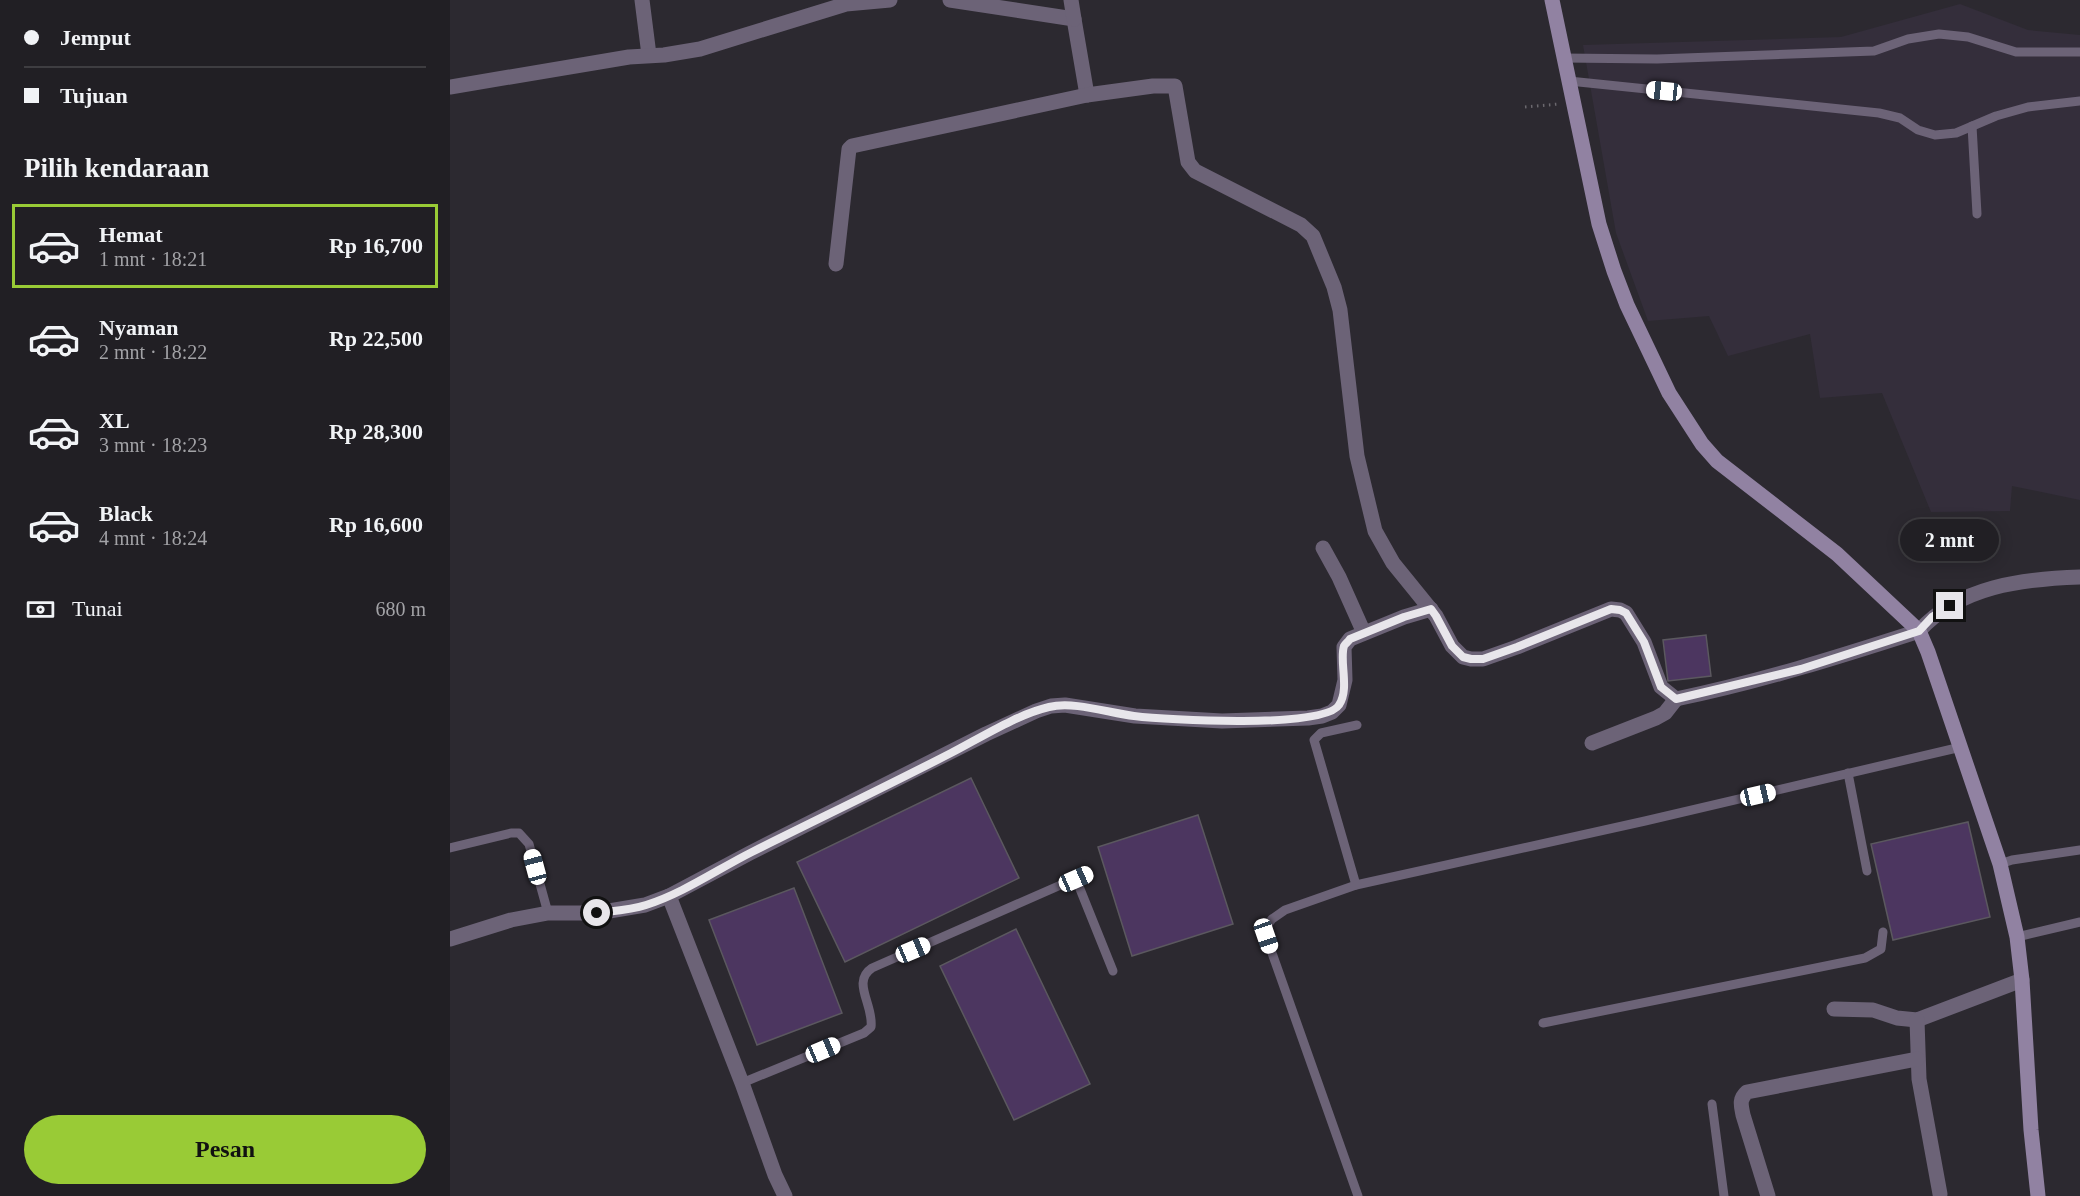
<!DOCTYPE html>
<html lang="id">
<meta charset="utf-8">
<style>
body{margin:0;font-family:"Times New Roman",serif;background:#2d2c31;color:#f1f3f6;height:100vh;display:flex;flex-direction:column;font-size:22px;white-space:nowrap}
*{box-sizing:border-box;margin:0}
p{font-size:20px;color:#a2a2a6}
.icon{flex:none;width:33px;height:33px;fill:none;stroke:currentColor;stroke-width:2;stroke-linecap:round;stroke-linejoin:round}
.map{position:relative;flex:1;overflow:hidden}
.sheet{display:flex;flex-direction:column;background:#211f24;width:450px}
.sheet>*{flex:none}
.guide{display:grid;align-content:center;height:132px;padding:0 24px;background:#211f24}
.end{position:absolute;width:27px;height:27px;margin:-14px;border:8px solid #e8e6eb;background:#111;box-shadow:0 0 0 3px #111}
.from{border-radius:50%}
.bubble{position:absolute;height:42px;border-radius:21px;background:#211f24;box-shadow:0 3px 15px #0003,0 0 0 2px #3e3d41;font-size:20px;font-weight:700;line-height:42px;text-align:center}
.car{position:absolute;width:18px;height:36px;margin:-18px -9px;border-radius:8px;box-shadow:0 0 4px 2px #0007;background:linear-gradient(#fff 24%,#345 0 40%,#fff 0 76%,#345 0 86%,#fff 0)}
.guide b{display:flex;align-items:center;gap:21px;height:57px;font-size:22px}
.guide b+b{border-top:2px solid #3e3d41}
.guide i{width:15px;height:15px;background:#f1f3f6}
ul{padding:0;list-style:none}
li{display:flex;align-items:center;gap:18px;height:84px;margin:0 12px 9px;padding:0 12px;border:3px solid transparent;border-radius:0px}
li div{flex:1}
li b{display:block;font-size:22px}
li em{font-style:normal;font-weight:700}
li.selected{border-color:#99cb36}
li>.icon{width:54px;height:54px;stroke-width:1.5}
h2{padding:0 24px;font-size:27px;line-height:72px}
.pay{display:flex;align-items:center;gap:15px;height:66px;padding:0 24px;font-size:22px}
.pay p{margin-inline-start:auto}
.button{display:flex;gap:12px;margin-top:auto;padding:12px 24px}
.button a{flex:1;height:69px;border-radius:36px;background:#99cb36;color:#111;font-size:24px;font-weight:700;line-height:69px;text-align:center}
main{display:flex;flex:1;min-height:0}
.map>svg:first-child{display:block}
.built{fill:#342e3b}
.building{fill:#4c3660;stroke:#5b585f;stroke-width:1.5}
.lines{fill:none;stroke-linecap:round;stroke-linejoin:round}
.path{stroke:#6b686e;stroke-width:3;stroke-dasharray:1.5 4.5;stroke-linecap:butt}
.service{stroke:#6c6377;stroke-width:9}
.minor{stroke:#6c6377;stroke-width:15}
.secondary{stroke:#9182a2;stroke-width:15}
.route{stroke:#e8e6eb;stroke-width:8}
</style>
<main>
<section class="sheet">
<div class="guide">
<b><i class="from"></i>Jemput</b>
<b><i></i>Tujuan</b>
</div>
<h2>Pilih kendaraan</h2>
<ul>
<li class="selected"><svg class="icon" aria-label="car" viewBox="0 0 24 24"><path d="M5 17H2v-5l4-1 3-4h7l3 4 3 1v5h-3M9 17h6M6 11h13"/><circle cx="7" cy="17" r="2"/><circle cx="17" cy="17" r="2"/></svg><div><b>Hemat</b><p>1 mnt · 18:21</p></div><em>Rp 16,700</em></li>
<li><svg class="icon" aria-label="car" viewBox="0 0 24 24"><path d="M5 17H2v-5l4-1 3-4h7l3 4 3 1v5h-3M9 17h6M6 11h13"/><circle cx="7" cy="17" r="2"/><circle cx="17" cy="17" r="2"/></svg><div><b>Nyaman</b><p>2 mnt · 18:22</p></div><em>Rp 22,500</em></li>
<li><svg class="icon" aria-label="car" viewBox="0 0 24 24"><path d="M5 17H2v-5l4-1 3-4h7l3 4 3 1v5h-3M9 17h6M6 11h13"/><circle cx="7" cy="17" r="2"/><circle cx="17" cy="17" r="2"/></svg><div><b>XL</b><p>3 mnt · 18:23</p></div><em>Rp 28,300</em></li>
<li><svg class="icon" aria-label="car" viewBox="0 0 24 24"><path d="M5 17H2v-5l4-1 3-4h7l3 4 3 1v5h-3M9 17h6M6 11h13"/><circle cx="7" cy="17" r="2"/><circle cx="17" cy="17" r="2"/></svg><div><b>Black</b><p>4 mnt · 18:24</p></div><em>Rp 16,600</em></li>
</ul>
<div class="pay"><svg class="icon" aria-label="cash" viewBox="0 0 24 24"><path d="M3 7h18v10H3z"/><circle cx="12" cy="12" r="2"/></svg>Tunai<p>680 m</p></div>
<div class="button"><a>Pesan</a></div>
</section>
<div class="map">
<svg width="1630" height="1196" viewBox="0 0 1630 1196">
<rect width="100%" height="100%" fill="#2c2930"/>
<!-- built -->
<path class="built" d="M1510 4 1578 30 1630 35V500L1562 486 1560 511 1481 512 1432 393 1370 398 1360 334 1278 356 1259 316 1198 321 1166 233 1133 45 1391 37Z"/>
<!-- building -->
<g class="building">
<path d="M1256 635 1261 676 1218 681 1213 640Z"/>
<path d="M521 778 569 878 395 962 347 862Z"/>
<path d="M748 815 783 924 682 956 648 847Z"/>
<path d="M1518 822 1540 917 1443 940 1421 844Z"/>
<path d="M344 888 392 1013 307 1045 259 920Z"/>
<path d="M566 929 640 1084 564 1120 490 966Z"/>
</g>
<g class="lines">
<!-- path -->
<path class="path" d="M1075 107 1109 104"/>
<!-- service -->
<g class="service">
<path d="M1113 58 1207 59 1424 51 1458 39 1489 34 1518 37 1566 52H1630"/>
<path d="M1119 81 1429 113 1450 118 1468 130 1485 135 1506 133 1546 116 1578 107 1630 101"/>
<path d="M1522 126 1527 214"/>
<path d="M1398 773 1417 871"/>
<path d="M0 848 61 833H69L79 844 98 913"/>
<path d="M1550 864 1562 860 1630 850"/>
<path d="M626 879 663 971"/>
<path d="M906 885 864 740 871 733 907 725"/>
<path d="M1567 937 1630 922"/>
<path d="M1093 1023 1415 958 1431 949 1433 932"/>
<path d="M292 1083 414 1033 421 1027C424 1005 401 982 422 968L638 873"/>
<path d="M1262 1104 1274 1196"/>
<path d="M908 1196 816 936V927L822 919 835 910 906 885 1195 821 1511 747"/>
</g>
<!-- minor -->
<g class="minor">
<path d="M192 0 199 55"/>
<path d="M500 0 624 19 637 95"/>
<path d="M621 0 624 19"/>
<path d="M0 87 179 57 214 55 250 49 396 4 440 0"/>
<path d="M386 264 399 149 402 146 637 95 703 86H725L738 162 745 171 851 225 863 236 884 287 890 310 907 456 925 531 943 563 986 616 1002 646 1013 657 1021 659H1033L1067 647 1161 609 1170 610 1176 613 1194 642 1211 687 1226 699C1309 682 1388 657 1469 631 1510 586 1572 579 1630 577"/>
<path d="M873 548 889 577 914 633"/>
<path d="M1142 743 1206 718 1215 713 1226 699"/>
<path d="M219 896 292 1083 325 1175 335 1196"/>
<path d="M0 939 61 920 98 913H147L195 905 219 896 300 853 536 734 586 711 601 706 615 705 685 716 772 721 858 718 872 716 882 712 889 705 895 680 894 647 900 639 954 617 981 609"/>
<path d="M1384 1009 1423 1010 1447 1018 1467 1020 1572 980"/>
<path d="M1467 1020 1469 1079 1490 1194"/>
<path d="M1318 1196 1293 1115C1291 1105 1289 1099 1297 1092L1467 1059"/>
</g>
<!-- secondary -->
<path class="secondary" d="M1102 0 1149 224 1164 271 1177 305 1219 393 1252 444 1267 461 1387 554 1469 631 1478 652 1550 864 1567 937 1572 980 1581 1130 1588 1196"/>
</g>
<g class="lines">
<!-- route -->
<path class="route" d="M147 913C163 911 181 910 196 905 232 894 268 869 302 852 368 819 435 787 501 753 530 738 568 714 599 707 624 701 659 713 684 716 716 720 874 729 889 705 900 689 889 661 894 646 895 644 898 642 900 639L954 617 981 609 986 616 1002 646 1013 657 1021 659H1033L1067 647 1161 609 1170 610 1176 613 1194 642 1211 687 1226 699 1351 669 1469 631 1482 617 1500 606"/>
</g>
</svg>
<i class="end from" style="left:147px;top:913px"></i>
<i class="end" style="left:1500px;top:606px"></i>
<div class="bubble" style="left:1450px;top:519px;width:99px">2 mnt</div>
<i class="car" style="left:1214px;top:91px;rotate:276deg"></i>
<i class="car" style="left:1308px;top:795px;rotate:77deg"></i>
<i class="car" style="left:85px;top:867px;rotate:345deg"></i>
<i class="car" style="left:626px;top:879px;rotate:66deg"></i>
<i class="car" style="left:816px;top:936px;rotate:161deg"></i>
<i class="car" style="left:463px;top:950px;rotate:67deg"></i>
<i class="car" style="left:373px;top:1050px;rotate:67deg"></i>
</div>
</main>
